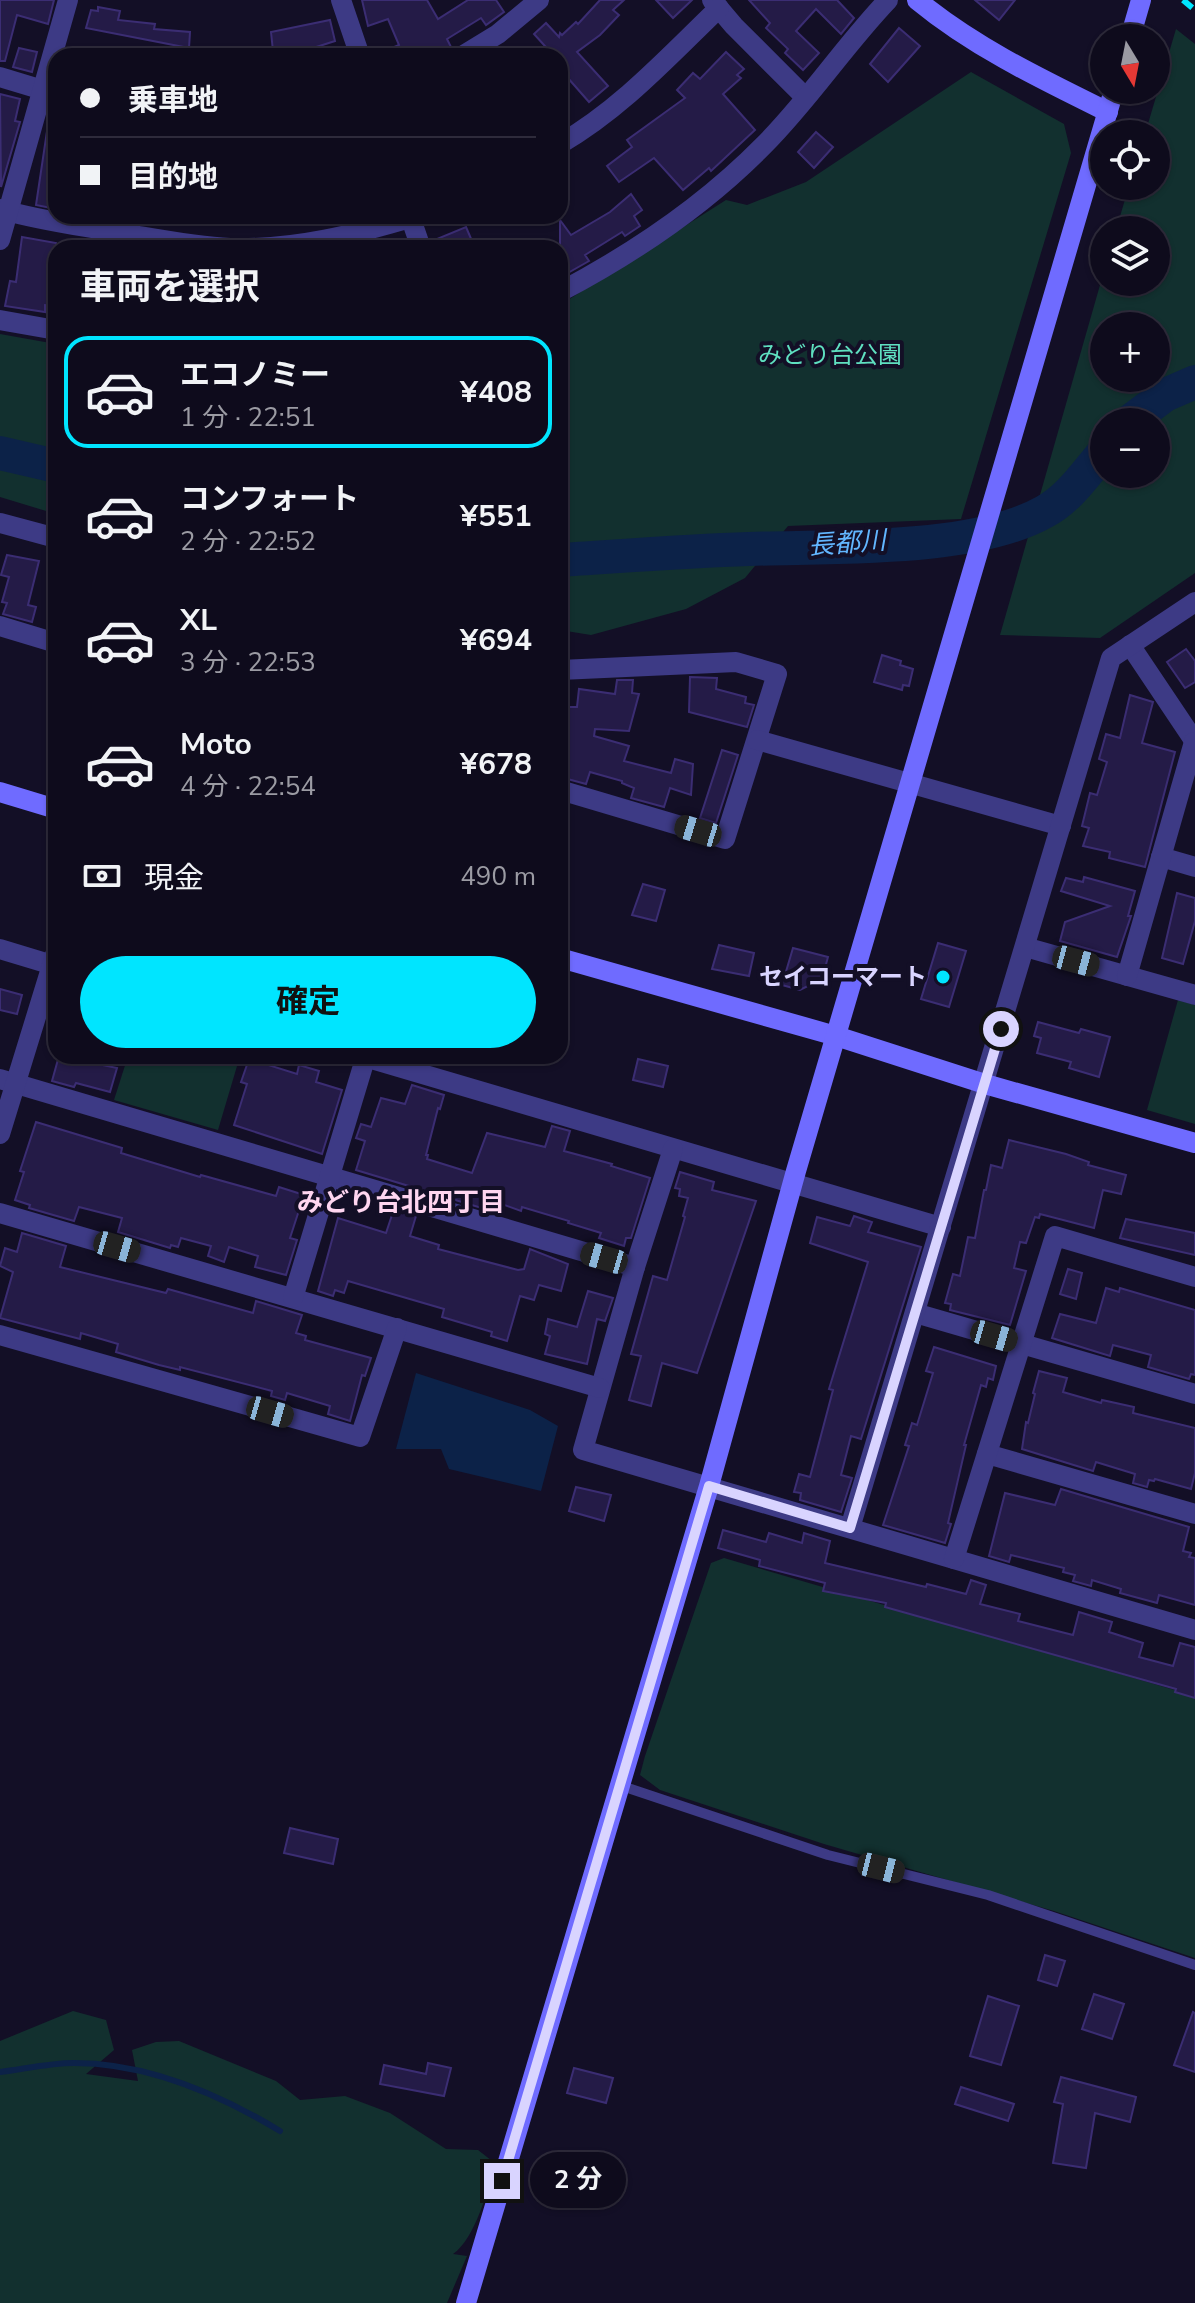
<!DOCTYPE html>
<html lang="ja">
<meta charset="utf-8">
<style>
body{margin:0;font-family:"Nunito Sans","Noto Sans JP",sans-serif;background:#171425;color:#f1f3f6;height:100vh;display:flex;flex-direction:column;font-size:30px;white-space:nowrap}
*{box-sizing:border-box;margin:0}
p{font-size:26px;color:#9b9ba3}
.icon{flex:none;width:44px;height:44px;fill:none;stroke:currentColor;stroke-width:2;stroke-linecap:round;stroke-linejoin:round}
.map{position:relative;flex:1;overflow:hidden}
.side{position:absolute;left:48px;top:240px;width:520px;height:824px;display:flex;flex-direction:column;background:#0e0b1c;border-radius:24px;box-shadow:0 2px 6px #0004,0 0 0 2px #2e2b3b}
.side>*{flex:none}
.top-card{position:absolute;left:48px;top:48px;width:520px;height:176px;border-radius:24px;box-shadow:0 2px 6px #0004,0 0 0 2px #2e2b3b;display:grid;align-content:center;height:176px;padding:0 32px;background:#0e0b1c}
.needle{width:52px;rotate:170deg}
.buttons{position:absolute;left:1090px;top:24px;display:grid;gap:16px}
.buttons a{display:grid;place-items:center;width:80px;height:80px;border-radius:50%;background:#0e0b1c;box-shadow:0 2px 6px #0004,0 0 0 2px #2e2b3b;font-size:40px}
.end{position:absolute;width:36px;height:36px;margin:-18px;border:10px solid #d9d4ff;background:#111;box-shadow:0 0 0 4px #111}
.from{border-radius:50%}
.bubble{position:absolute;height:56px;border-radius:28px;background:#0e0b1c;box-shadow:0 2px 6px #0004,0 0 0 2px #2e2b3b;font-size:26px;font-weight:700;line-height:56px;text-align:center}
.car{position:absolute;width:24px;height:48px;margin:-24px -12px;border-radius:10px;box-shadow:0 0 6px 2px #0007;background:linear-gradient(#222 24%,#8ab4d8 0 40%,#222 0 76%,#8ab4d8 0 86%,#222 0)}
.top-card b{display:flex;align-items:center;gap:28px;height:76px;font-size:30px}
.top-card b+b{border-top:2px solid #2e2b3b}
.top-card i{width:20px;height:20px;background:#f1f3f6}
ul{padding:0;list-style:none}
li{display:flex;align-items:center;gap:24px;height:112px;margin:0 16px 12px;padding:0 16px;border:4px solid transparent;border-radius:24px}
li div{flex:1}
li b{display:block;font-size:30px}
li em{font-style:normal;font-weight:700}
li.on{border-color:#00e5ff}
li>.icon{width:72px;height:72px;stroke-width:1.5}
h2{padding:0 32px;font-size:36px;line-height:96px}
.pay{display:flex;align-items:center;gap:20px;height:88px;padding:0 32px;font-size:30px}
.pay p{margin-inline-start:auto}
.button{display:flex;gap:16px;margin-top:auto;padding:16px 32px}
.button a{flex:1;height:92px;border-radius:48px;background:#00e5ff;color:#111;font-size:32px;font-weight:700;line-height:92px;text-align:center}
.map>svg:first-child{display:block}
.green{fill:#12302f;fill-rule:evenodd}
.water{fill:#0c2248}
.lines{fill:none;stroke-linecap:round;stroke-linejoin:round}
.stream{stroke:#0c2248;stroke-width:6}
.river{stroke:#0c2248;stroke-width:34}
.building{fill:#241b47;stroke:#3b2d73;stroke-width:2}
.lane{stroke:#3d3a85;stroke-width:10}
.street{stroke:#3d3a85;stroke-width:20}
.secondary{stroke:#6f6bff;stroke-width:20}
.rail{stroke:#00e5ff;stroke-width:6;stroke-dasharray:12 10;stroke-linecap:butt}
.route{stroke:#d9d4ff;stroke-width:10}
.poi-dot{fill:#00e5ff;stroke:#130f26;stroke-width:3}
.labels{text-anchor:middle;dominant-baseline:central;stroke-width:8;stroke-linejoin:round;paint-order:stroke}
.park-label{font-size:24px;fill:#5fe0c0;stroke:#130f26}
.poi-label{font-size:24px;font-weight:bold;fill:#d9d4ff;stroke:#130f26;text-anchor:end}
.water-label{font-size:26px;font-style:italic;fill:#62b6ff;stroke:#130f26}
.neighbourhood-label{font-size:26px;font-weight:bold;fill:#ffd6f0;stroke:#130f26}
</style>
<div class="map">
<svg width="1195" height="2303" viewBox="0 0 1195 2303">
<rect width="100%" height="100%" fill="#130f26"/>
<!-- green -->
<g class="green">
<path d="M1176 29 1195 44V573L1100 638 1000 635 1104 271V282H1156V230H1116L1129 186H1156V134H1145ZM1156 326V378H1104V326ZM1156 422V474H1104V422Z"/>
<path d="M971 72 1064 124 1071 153 961 519 788 526 745 578 686 609 591 635 560 630V305L726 200 747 205 806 182Z"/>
<path d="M0 334 56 344V514L0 497Z"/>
<path d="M1178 1000 1195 1005V1124L1147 1110Z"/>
<path d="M128 1056H240L218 1130 114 1100Z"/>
<path d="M724 1558 1195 1696V1958L1054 1911 824 1844 660 1790 640 1775 645 1756 711 1563Z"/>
<path d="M73 2011 106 2020 114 2050 86 2074 138 2081 132 2050 156 2042 179 2041 276 2081 300 2100 345 2096 390 2113 446 2149 478 2150 496 2164C487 2190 476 2238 453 2254L467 2256 447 2303H0V2041Z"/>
</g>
<!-- water -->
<path class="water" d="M416 1373 530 1410 558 1426 541 1491 449 1469 441 1449H396Z"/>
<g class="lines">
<!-- stream -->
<path class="stream" d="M0 2072C24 2069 50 2063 74 2063 146 2063 219 2094 280 2131"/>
<!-- river -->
<g class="river">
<path d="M1129 422 1165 395 1195 382"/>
<path d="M0 453 56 466"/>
<path d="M560 560C623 556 686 551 749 549 832 546 973 552 1044 512 1069 499 1086 473 1104 452"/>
</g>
</g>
<!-- building -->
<g class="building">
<path d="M0 0H54L48 24 17 15 5 61H0Z"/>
<path d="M362 0H427L438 19 468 0H496L504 12 486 25 481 18 447 39 452 49 440 56H373L399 45 388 19 368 26Z"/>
<path d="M600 0H624L613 10 619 15 600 35 577 52 608 86 589 102 560 69V56H554L534 34 546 23 559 37 560 33 562 35 576 22 578 24Z"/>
<path d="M656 0H692L673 18Z"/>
<path d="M749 0H837L854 18 841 34 816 9 796 31 819 53 803 70 785 53 788 49 766 28 770 23Z"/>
<path d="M975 0H1015L999 20Z"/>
<path d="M98 7 120 11 118 20 155 24 154 29 190 32 189 48 86 28 91 10 98 11Z"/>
<path d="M330 20 335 41 310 49 309 47 273 51 271 32Z"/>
<path d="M899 28 920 46 888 82 870 64Z"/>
<path d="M19 48 37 52 32 72 13 67Z"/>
<path d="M726 52 744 69 737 75 741 78 723 94 755 130 711 171 709 168 683 190 654 158 619 182 607 166 632 147 627 140 685 98 677 90 693 73 700 79Z"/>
<path d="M0 94 20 99 15 121 20 122 1 187Z"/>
<path d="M47 131 56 132V209L36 205Z"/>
<path d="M816 132 833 147 814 168 798 152Z"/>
<path d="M631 194 642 210 634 216 640 226 625 236 622 232 585 255 589 261 566 274 560 265V220L571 235 610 212Z"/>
<path d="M466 227 475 248H434L432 241Z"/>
<path d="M22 237 56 243V306L45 305V312L5 306 10 281 16 282Z"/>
<path d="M7 555 39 561 28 605 36 607 32 622 3 614 7 603 2 602 9 577 1 575Z"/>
<path d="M1186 649 1195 661V682L1185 688 1167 662Z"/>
<path d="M882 655 901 661 900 665 913 669 909 686 903 685 902 690 874 682Z"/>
<path d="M690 677 717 678 716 689 746 697 745 703 754 705 747 727 689 712Z"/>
<path d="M617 680H633L632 693 639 694 629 731 595 729 594 736 629 746 624 761 671 773 675 759 693 764 691 795 670 788 664 807 631 798 634 788 622 783V781L590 772 586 784 560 777V707H577L579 689 615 694Z"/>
<path d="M1130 695 1153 702 1142 743 1175 752 1145 867 1109 858 1110 852 1083 846 1089 828 1082 826 1090 793 1097 795 1107 762 1099 759 1106 734 1120 738Z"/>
<path d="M722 750 738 755 716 823 700 818Z"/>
<path d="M1084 877 1135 891 1128 916H1131L1117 957 1060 941 1065 922 1110 906 1061 891 1066 878 1083 882Z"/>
<path d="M643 884 665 890 656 921 632 915Z"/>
<path d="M1177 893 1195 898V921L1183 964 1162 958Z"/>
<path d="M938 943 966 951 949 1007 921 999Z"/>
<path d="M719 945 754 953 749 976 712 969Z"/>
<path d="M793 948 828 957 822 979 800 990 782 985Z"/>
<path d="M0 989 22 995 17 1014 0 1010Z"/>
<path d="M1038 1022 1079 1033 1081 1029 1110 1037 1099 1077 1069 1068 1071 1062 1037 1053 1041 1038 1034 1036Z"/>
<path d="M59 1056 117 1068 110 1092 76 1083 74 1087 52 1081Z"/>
<path d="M249 1059 297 1074 299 1065 319 1071 316 1082 342 1090 322 1154 234 1125 247 1084 241 1082Z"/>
<path d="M638 1059 668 1066 663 1087 633 1080Z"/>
<path d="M412 1085 444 1095 440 1109 438 1108 426 1155H428L427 1159 472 1173 487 1133 545 1147 552 1126 570 1131 564 1151 612 1164 611 1166 650 1178 631 1238H626L624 1246 599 1238 601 1233 568 1223 569 1221 522 1207 521 1211 488 1199 485 1209 356 1170 365 1141 356 1138 361 1124 371 1127 381 1098 405 1104Z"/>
<path d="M36 1122 122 1148 121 1153 200 1177 201 1175 276 1196 279 1187 304 1195 290 1238 297 1240 286 1275 255 1267 258 1256 229 1247 224 1262 208 1256 211 1246 181 1238 178 1247 171 1245 170 1248 118 1232 122 1218 79 1207 74 1221 29 1208 30 1205 15 1200 24 1172 20 1171Z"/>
<path d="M1009 1140 1066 1154 1089 1162 1088 1165 1126 1175 1121 1194 1103 1190 1094 1228 1040 1214 1039 1218 1035 1217 1026 1243 1020 1242 1014 1268 1026 1271 1010 1325 950 1310 951 1304 945 1303 953 1274 960 1276 968 1237 975 1238 984 1190H986L991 1165 1002 1168Z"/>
<path d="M680 1172 714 1182 712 1190 756 1201 697 1373 662 1363 651 1406 629 1400 641 1356 631 1354 653 1276 667 1280 685 1217 683 1216 688 1198 679 1196 680 1189 675 1188Z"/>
<path d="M394 1209 416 1216 410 1236 439 1245 438 1249 518 1270 524 1269 530 1249 568 1264 561 1291 539 1285 534 1300 520 1296 507 1341 491 1336 492 1332 442 1317 444 1309 348 1281 344 1293 335 1290 333 1296 318 1291 338 1218 386 1233Z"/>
<path d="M854 1216 872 1222 868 1232 921 1247 861 1439 851 1436 841 1475 852 1478 841 1512 800 1500 801 1493 794 1492 799 1474 810 1477 833 1390 829 1389 868 1262 810 1243 817 1217 850 1226Z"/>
<path d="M1126 1219 1195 1233V1255L1120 1238Z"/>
<path d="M22 1233 66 1246 60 1267 166 1293 168 1289 253 1313 256 1301 302 1315 296 1333 306 1336 305 1340 371 1358 365 1376 362 1375 350 1421 328 1414 330 1406 287 1393 285 1400 271 1396 272 1391 180 1367V1370L159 1365 116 1352 118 1344 81 1333 80 1339 0 1318 13 1272 0 1266 5 1248 17 1252Z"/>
<path d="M1068 1269 1082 1273 1076 1299 1060 1294Z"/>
<path d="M1106 1288 1119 1292 1120 1288 1195 1310V1375L1191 1374 1189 1379 1148 1367 1151 1355 1113 1345 1110 1356 1052 1338 1060 1314 1096 1323Z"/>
<path d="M588 1291 613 1298 605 1321 597 1319 587 1364 545 1354 550 1336 545 1334 548 1319 577 1327Z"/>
<path d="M934 1347 996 1366 993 1380 988 1378 986 1387 981 1385 964 1445H966L948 1523 951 1524 945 1543 883 1525 909 1446 905 1445 912 1423 917 1425 933 1373 926 1371Z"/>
<path d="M1039 1371 1067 1378 1063 1392 1101 1403 1102 1400 1134 1407 1133 1413 1195 1428V1473L1191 1489 1155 1479 1154 1481 1149 1480 1147 1487 1133 1483 1135 1474 1096 1462 1093 1471 1022 1449 1026 1422 1028 1423 1035 1394 1033 1393Z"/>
<path d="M576 1487 611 1495 604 1521 569 1511Z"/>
<path d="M1061 1489 1189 1527 1183 1551 1191 1553 1189 1557 1195 1558V1605L1159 1595 1157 1603 1120 1593 1121 1589 1092 1580 1091 1586 1073 1581 1075 1575 1063 1572 1064 1568 1011 1555 1009 1562 989 1556 1005 1493 1055 1505Z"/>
<path d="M723 1530 766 1542 769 1533 802 1543 804 1533 830 1541 825 1563 926 1587 927 1584 966 1594 971 1580 986 1585 980 1604 1020 1614 1018 1621 1073 1635 1079 1612 1112 1622 1109 1632 1143 1643 1139 1657 1173 1666 1180 1643 1195 1647V1698L1175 1692 1176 1689 885 1607 886 1603 823 1591 825 1583 759 1566 760 1560 718 1548Z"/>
<path d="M290 1828 338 1839 333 1864 284 1853Z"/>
<path d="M1045 1955 1065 1961 1057 1986 1038 1980Z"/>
<path d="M1094 1994 1124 2004 1112 2039 1082 2029Z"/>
<path d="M988 1996 1019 2006 1001 2065 970 2056Z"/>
<path d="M1193 2012 1195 2013V2072L1174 2065Z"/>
<path d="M428 2063 451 2068 444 2096 380 2084 384 2065 426 2074Z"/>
<path d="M574 2068 613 2078 606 2103 567 2093Z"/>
<path d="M1061 2077 1136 2097 1130 2122 1095 2113 1086 2168 1053 2163 1063 2104 1054 2102Z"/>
<path d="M961 2087 1014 2104 1008 2121 955 2104Z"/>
</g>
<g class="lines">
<!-- lane -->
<path class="lane" d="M619 1785 828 1855 988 1895 1195 1965"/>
<!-- street -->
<g class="street">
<path d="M341 0 360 56"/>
<path d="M712 0 734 26 805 97"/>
<path d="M462 56 498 34 539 0"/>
<path d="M0 77 56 94"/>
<path d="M560 144C621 109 669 56 719 8"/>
<path d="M0 209C37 220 76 225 115 232 153 238 191 246 230 248 294 250 357 234 417 216"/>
<path d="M410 216 421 248"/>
<path d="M0 240 68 0"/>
<path d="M560 292C634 253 705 205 764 145 809 100 844 46 888 0"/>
<path d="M0 320 56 330"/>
<path d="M0 523 56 538"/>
<path d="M0 626 56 643"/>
<path d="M1130 645 1195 742"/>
<path d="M560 670 736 662 777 674 725 839 560 790"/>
<path d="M757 740 1061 826"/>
<path d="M1161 857 1195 867"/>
<path d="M1025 947 1195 995"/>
<path d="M0 949 56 966"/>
<path d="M1127 976 1194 742"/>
<path d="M361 1056 941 1227"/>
<path d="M0 1079 635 1267"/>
<path d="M0 1134 56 952"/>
<path d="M673 1149 635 1267 583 1450 1195 1630"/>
<path d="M0 1213 600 1388"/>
<path d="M293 1298 366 1056"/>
<path d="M915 1313 1195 1394"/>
<path d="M0 1335 360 1437 397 1328"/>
<path d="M987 1454 1195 1514"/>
<path d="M850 1528 1111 658 1195 602"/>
<path d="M954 1559 1055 1236 1195 1277"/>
</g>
<!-- secondary -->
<g class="secondary">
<path d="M917 0C974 47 1041 79 1108 112"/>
<path d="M1130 38 1141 0"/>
<path d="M0 792 56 809"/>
<path d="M560 958 836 1036 985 1084 1195 1143"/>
<path d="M466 2303 709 1486 796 1171 1114 90"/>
</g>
<!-- rail -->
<path class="rail" d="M1183 0 1195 10"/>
</g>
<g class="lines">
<!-- route -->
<path class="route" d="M502 2181 709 1486 850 1528 1001 1029"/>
</g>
<!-- markers -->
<circle class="poi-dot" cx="943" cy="977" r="8"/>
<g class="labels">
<!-- park labels -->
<g class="park-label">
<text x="830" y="355">みどり台公園</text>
</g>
<!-- poi labels -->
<g class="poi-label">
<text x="927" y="977">セイコーマート</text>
</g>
<!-- water labels -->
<g class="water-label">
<text transform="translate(847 543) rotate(-4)">長都川</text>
</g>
<!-- neighbourhood labels -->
<g class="neighbourhood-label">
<text x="401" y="1202">みどり台北四丁目</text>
</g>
</g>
</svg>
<div class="buttons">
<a><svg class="needle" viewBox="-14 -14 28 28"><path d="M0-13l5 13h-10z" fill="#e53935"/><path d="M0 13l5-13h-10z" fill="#9b9ba3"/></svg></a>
<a><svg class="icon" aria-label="locate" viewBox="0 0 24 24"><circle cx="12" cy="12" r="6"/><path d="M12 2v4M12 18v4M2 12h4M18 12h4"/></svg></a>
<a><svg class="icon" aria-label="layers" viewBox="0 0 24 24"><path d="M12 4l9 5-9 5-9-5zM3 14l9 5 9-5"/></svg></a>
<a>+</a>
<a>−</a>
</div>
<i class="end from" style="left:1001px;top:1029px"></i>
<i class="end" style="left:502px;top:2181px"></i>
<div class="bubble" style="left:530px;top:2152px;width:96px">2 分</div>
<i class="car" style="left:698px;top:831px;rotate:287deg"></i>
<i class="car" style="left:1076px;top:961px;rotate:105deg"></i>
<i class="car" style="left:117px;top:1247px;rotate:106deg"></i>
<i class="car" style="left:604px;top:1258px;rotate:286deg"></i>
<i class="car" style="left:994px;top:1336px;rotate:106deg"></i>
<i class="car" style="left:270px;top:1412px;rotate:106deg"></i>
<i class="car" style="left:881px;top:1868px;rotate:104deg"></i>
<div class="top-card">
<b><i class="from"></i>乗車地</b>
<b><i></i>目的地</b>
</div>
<section class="side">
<h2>車両を選択</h2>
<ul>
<li class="on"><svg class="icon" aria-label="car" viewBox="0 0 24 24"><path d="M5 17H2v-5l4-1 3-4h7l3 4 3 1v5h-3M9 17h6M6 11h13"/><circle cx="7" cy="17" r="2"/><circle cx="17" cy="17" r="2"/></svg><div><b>エコノミー</b><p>1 分 · 22:51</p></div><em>¥408</em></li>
<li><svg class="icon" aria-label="car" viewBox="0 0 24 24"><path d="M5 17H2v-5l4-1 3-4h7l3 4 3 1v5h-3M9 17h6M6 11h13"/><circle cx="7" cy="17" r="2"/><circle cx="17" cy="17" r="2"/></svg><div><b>コンフォート</b><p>2 分 · 22:52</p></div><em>¥551</em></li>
<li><svg class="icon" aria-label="car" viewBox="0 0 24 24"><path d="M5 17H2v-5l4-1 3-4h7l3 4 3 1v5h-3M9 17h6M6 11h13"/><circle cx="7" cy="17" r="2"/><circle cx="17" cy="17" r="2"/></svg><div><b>XL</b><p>3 分 · 22:53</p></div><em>¥694</em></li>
<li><svg class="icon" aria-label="car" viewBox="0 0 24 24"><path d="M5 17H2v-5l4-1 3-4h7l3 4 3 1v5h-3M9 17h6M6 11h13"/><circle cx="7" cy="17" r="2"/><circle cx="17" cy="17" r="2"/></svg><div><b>Moto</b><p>4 分 · 22:54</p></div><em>¥678</em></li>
</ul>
<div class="pay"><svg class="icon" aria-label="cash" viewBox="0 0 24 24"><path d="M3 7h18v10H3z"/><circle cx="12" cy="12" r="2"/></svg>現金<p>490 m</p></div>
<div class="button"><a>確定</a></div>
</section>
</div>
